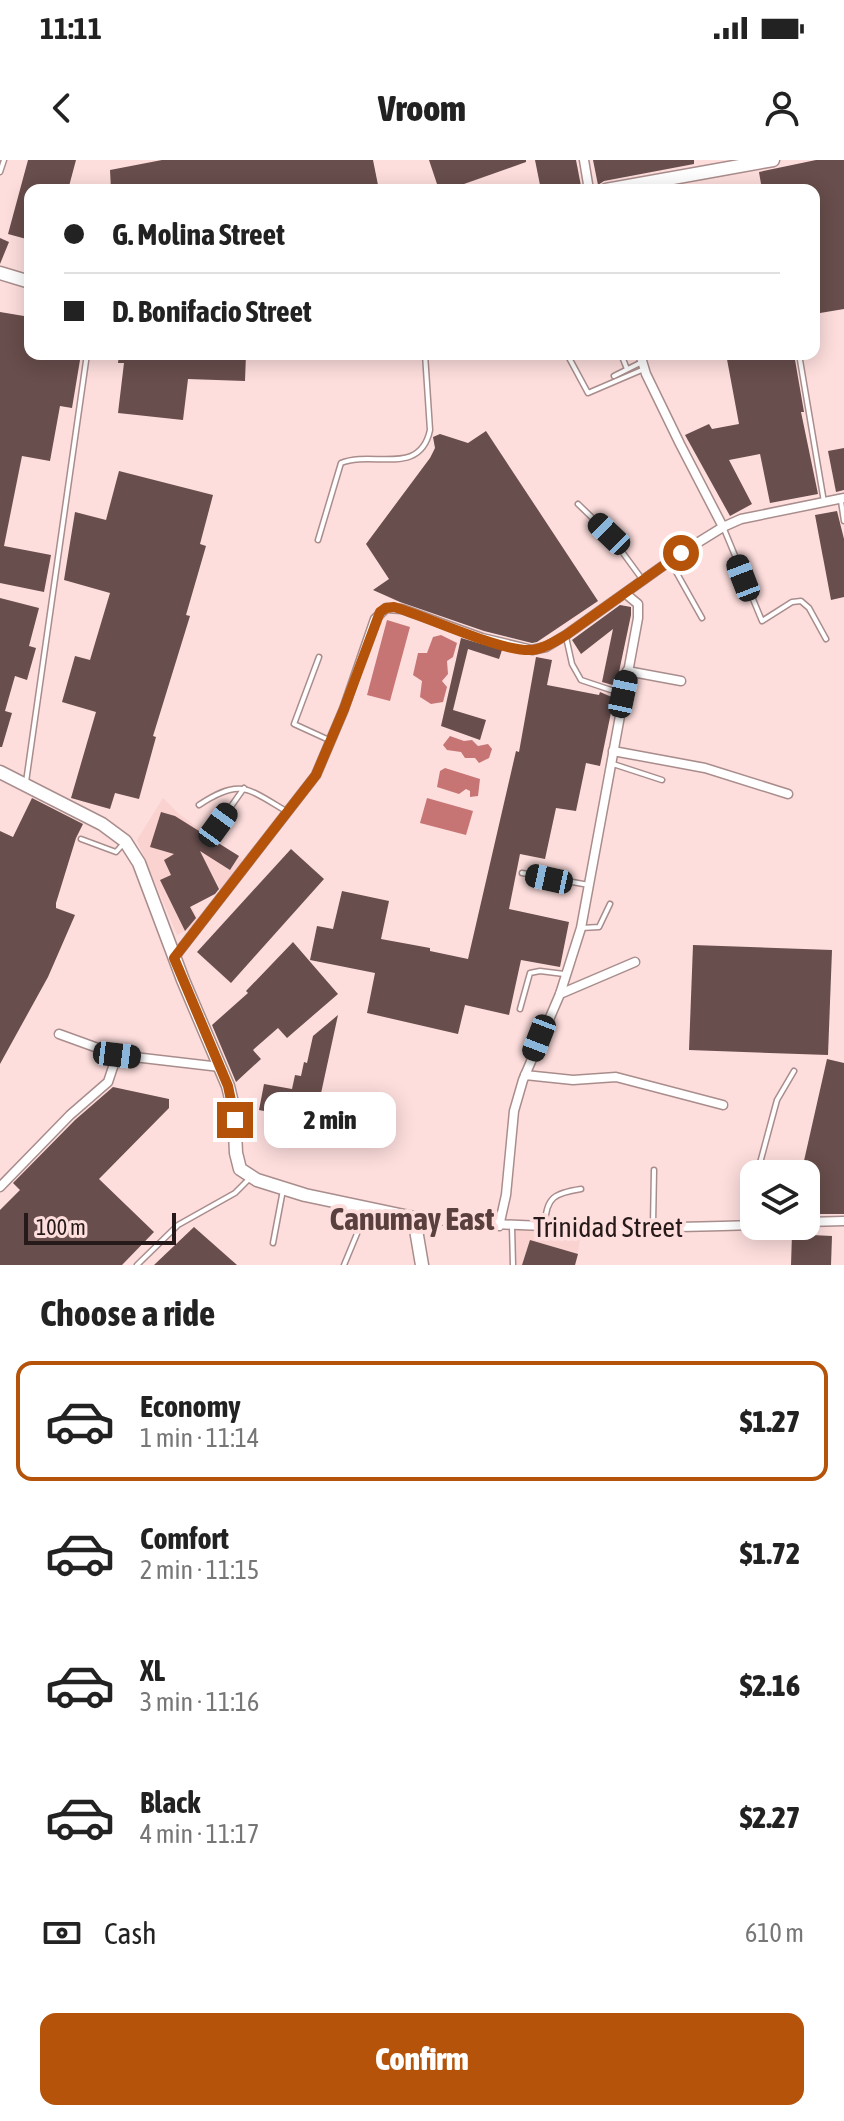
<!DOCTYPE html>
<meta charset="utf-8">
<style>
body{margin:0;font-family:"Asap Condensed",sans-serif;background:#f6f6f6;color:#222;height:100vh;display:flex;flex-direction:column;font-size:30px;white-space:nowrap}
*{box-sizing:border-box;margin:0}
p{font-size:26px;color:#767676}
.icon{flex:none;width:44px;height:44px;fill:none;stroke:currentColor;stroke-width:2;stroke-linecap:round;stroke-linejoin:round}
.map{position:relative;height:1105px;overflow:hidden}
.panel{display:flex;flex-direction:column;background:#fff;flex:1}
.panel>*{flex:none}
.top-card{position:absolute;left:24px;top:24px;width:796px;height:176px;border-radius:16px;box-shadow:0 4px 20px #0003;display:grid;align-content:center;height:176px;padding:0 40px;background:#fff}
.controls{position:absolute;left:740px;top:1000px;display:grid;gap:16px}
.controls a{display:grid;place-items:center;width:80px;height:80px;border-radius:16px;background:#fff;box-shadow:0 4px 20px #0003;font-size:40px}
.scale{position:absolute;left:24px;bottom:20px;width:152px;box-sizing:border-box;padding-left:8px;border:4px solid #251a19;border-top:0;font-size:22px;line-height:28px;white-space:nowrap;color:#251a19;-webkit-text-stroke:6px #fddedd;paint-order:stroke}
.end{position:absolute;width:36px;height:36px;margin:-18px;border:10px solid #b45309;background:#fff;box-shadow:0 0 0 4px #fff}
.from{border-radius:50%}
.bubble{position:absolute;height:56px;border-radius:16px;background:#fff;box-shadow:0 4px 20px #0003;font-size:26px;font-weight:800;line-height:56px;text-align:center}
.car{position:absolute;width:24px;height:48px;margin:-24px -12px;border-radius:10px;box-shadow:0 0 6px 2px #0007;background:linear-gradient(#222 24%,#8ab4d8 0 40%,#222 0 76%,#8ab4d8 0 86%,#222 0)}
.top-card b{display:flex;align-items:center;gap:28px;height:76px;font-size:30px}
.top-card b+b{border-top:2px solid #e0e0e0}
.top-card i{width:20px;height:20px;background:#222}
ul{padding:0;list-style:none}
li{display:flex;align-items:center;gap:24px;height:120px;margin:0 16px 12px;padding:0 24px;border:4px solid transparent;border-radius:16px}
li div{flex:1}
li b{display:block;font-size:30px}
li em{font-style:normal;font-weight:800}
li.active{border-color:#b45309}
li>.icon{width:72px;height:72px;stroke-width:1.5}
h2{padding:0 40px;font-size:36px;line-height:96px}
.pay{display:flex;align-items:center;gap:20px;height:88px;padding:0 40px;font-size:30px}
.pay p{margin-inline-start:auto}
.button{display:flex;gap:16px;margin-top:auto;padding:16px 40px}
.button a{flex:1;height:92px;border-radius:16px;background:#b45309;color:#fff;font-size:32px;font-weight:800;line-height:92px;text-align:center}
.status{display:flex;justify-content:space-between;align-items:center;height:56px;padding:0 40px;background:#fff;direction:ltr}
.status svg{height:22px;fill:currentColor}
header{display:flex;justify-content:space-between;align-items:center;height:104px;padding:0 40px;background:#fff;font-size:36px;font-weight:800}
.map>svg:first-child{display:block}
.built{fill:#fad2d0}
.water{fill:#c77574}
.building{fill:#684e4d}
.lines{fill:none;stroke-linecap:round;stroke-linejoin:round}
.lane-casing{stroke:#a98d8c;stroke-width:7}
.street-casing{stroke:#a98d8c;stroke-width:11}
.secondary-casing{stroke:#a98d8c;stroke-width:15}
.lane{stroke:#fff;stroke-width:4}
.street{stroke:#fff;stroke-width:8}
.secondary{stroke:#fff;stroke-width:12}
.route{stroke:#b45309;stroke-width:10}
.labels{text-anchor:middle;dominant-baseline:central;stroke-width:8;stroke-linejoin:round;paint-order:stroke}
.street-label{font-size:28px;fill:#251a19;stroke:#fddedd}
.quarter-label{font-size:32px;font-weight:bold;fill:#59403f;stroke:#fddedd}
</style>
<div class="status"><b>11:11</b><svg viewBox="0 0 49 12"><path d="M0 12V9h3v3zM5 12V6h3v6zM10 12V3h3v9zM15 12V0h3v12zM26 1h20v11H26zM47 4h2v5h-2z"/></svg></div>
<header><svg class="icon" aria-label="back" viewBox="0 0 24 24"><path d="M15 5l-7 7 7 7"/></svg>Vroom<svg class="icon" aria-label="person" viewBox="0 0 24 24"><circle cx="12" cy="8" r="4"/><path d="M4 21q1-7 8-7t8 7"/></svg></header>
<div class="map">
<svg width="844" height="1105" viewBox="0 0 844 1105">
<rect width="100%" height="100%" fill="#fddedd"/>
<!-- built -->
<g class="built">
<path d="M163 638 179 654 245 702 222 733 209 708 180 723 200 764 177 775 137 680Z"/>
<path d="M512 1069 581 1073 576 1105H514Z"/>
</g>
<!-- water -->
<g class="water">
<path d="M387 460 410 467 390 541 367 535Z"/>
<path d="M441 475 457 483 453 497 447 501 448 514 442 521 447 527 443 542 431 544 420 537 422 521 413 515 418 493H427L433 477Z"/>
<path d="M450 576 464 581 472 580 478 586 488 584 492 589 489 598 479 603 475 598H465L461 592 447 590 443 585Z"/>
<path d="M445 608 480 619 478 636 470 637V631L466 629 459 634 437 627 440 611Z"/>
<path d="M427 638 473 651 466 675 420 663Z"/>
</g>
<!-- building -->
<g class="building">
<path d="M28 0H76L68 30H30V80L8 74Z"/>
<path d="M162 0H373L379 30H111L110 10Z"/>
<path d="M429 0H526V2L447 30H439Z"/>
<path d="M535 0H576L581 26 559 30H541Z"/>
<path d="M593 0H694V4L604 21 598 25Z"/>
<path d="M816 0H844V149L814 154V30H762L759 12Z"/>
<path d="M0 78 9 82 0 104Z"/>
<path d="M0 152 30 157V194L80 200 72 248 60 246 50 301 22 296 4 386 51 395 44 432 0 423Z"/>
<path d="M119 194H246L245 221 188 219 183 260 118 253 124 203H118Z"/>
<path d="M726 194H794L804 252H801L818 334 770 343 760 294 729 300 752 344 730 356 685 275 709 264 712 269 739 264Z"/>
<path d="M486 271 598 441 537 482 532 483 484 471 400 442 373 430 389 419 366 384 430 298 435 288 433 277 440 274 468 283Z"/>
<path d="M844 288V330L836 332 828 291Z"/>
<path d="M119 311 213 335 200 384 206 386 186 455 190 456 153 576 156 577 139 639 115 633 110 649 71 638 96 552 62 542 75 496 90 500 110 433 64 420 75 352 106 360Z"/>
<path d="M837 351 844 379V437L831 440 815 355Z"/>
<path d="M0 438 39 448 29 486 36 488 27 520 15 516 5 551 12 553 2 587H0Z"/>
<path d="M620 445 631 447V455L616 526 602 522 613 469 581 494 572 480Z"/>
<path d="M461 478 502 490 499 499 468 489 453 550 486 560 480 580 441 566Z"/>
<path d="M536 497 552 500 547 525 599 535 600 532 614 538 600 606 586 603 576 651 556 648 545 699 520 694 509 749 569 762 560 807 521 800 509 855 465 845 458 874 367 853 375 813 310 800 317 766 333 769 342 731 389 741 381 779 430 788V791L468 799 516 591 519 592Z"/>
<path d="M32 638 83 664 76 678 56 743V748L75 755 48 817 0 904V671L13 677Z"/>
<path d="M161 652 175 656 239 696 230 710 200 691 219 729 215 734 190 747 196 758 185 771 160 720 171 715 164 700 174 694 150 687Z"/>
<path d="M291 689 324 719 231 823 197 792Z"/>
<path d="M293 782 338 834 287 878 278 868 253 890 261 899 236 922 212 865 248 833 246 831Z"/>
<path d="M693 785 832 790 828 895 689 890Z"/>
<path d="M338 855 315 961 259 950 264 924 292 929 295 915 301 916 304 902 307 903 313 876Z"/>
<path d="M827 899 844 903V1054H806V1014H801Z"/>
<path d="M113 927 169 939V948L99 1019 154 1072 122 1105H0V1050L20 1030 13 1023 75 960Z"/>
<path d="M194 1067 237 1105H154Z"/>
<path d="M792 1074 832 1076 831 1105H791Z"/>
<path d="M530 1080 578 1094 575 1105H522Z"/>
</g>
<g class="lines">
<!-- lane casing -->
<g class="lane-casing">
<g id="lane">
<path d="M0 12 4 0"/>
<path d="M567 194 588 233 644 209"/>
<path d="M621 194 627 209"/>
<path d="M799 194 824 342"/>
<path d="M614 216 642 202"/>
<path d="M841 341 844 361"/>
<path d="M578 344 609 374 642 419"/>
<path d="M724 369 762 461 792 442 801 441 809 448 826 479"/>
<path d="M318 380 341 303C373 290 420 317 430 270L425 194"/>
<path d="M670 401 702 458"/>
<path d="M566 477 572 504 581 520 623 534"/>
<path d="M319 497 294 564 329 580"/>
<path d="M613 604 662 620"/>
<path d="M26 622 87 194"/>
<path d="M199 645C240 618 247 628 286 651"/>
<path d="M218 665 244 628"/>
<path d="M81 679 116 692 124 683"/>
<path d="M522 713 589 725"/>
<path d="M581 768 599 767 610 744"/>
<path d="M520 849 530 813 540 811 564 814"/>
<path d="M757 1014 777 940 794 911"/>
<path d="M545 1064C546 1037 555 1033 581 1029"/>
<path d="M653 1065 654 1010"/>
<path d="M747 1065 754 1028"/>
<path d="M512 1067 513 1105"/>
<path d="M273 1083 283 1030"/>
<path d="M137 1105 178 1065 235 1033 250 1018"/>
<path d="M344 1105 366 1052"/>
</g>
</g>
<!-- street casing -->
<g class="street-casing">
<g id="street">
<path d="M584 0 589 30"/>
<path d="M640 194 646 214 680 284 723 367"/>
<path d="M627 511 681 521"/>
<path d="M613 591 705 608 788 634"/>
<path d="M174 798 316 615 344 549 375 459 386 448 402 449 482 478 532 490 546 487 566 475 681 393 723 367 741 359 844 338"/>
<path d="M560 834 635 802"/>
<path d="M59 874 117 895 220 907"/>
<path d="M525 915 573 920 616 917 723 945"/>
<path d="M0 1027 70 955 108 922 117 895"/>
<path d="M414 1058C528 1069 640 1069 754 1065"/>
<path d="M806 1062 844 1061"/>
<path d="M499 1066 506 1035 514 951 523 920 560 834 581 768 638 458V444L626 434"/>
</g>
</g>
<!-- secondary casing -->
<g class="secondary-casing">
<g id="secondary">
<path d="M606 30 773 0"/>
<path d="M0 113 30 122"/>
<path d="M0 612 102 664 125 681 139 703 183 820 228 926 234 951 236 993 240 1009 257 1020 305 1035 414 1058 422 1105"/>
</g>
</g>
<!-- lane -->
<use href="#lane" class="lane"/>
<!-- street -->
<use href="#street" class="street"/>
<!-- secondary -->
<use href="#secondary" class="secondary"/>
</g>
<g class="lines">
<!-- route -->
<path class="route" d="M235 960 228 926 174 798 316 615 344 549 380 452 386 448 394 447C429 457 500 492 532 490 544 489 556 481 566 475L681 393"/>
</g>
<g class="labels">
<!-- street labels -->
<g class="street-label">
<text x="608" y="1067">Trinidad Street</text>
</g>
<!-- quarter labels -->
<g class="quarter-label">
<text x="412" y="1058">Canumay East</text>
</g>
</g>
</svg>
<div class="controls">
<a><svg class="icon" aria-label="layers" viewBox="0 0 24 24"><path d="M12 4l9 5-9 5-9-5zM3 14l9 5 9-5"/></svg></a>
</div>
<div class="scale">100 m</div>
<i class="end from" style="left:681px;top:393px"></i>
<i class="end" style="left:235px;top:960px"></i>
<div class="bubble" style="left:264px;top:932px;width:132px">2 min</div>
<i class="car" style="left:609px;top:374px;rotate:314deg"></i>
<i class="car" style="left:743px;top:418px;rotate:339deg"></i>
<i class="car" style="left:623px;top:534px;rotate:12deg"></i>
<i class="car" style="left:218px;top:665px;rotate:36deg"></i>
<i class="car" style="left:549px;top:719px;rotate:282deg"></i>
<i class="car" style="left:539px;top:878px;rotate:201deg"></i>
<i class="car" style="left:117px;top:895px;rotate:97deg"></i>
<div class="top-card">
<b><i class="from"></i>G. Molina Street</b>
<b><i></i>D. Bonifacio Street</b>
</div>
</div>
<section class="panel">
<h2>Choose a ride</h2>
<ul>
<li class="active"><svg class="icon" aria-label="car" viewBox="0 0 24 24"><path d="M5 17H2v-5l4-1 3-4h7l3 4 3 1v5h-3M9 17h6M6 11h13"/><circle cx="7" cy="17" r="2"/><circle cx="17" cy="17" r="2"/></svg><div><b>Economy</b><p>1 min · 11:14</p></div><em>$1.27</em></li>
<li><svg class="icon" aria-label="car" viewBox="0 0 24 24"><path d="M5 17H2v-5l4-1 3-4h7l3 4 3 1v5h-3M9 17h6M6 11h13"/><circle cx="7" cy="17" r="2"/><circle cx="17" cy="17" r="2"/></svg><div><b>Comfort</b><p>2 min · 11:15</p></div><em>$1.72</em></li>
<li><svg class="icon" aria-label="car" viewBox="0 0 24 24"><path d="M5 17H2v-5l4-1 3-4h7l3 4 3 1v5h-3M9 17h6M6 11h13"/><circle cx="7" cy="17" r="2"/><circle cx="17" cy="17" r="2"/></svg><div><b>XL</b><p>3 min · 11:16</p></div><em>$2.16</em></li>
<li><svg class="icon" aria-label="car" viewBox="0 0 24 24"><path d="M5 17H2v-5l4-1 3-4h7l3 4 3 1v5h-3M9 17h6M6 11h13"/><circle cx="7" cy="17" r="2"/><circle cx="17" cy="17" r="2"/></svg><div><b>Black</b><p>4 min · 11:17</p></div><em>$2.27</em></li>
</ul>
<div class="pay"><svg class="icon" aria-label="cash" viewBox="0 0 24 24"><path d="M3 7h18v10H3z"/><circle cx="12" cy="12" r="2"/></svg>Cash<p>610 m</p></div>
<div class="button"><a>Confirm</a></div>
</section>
